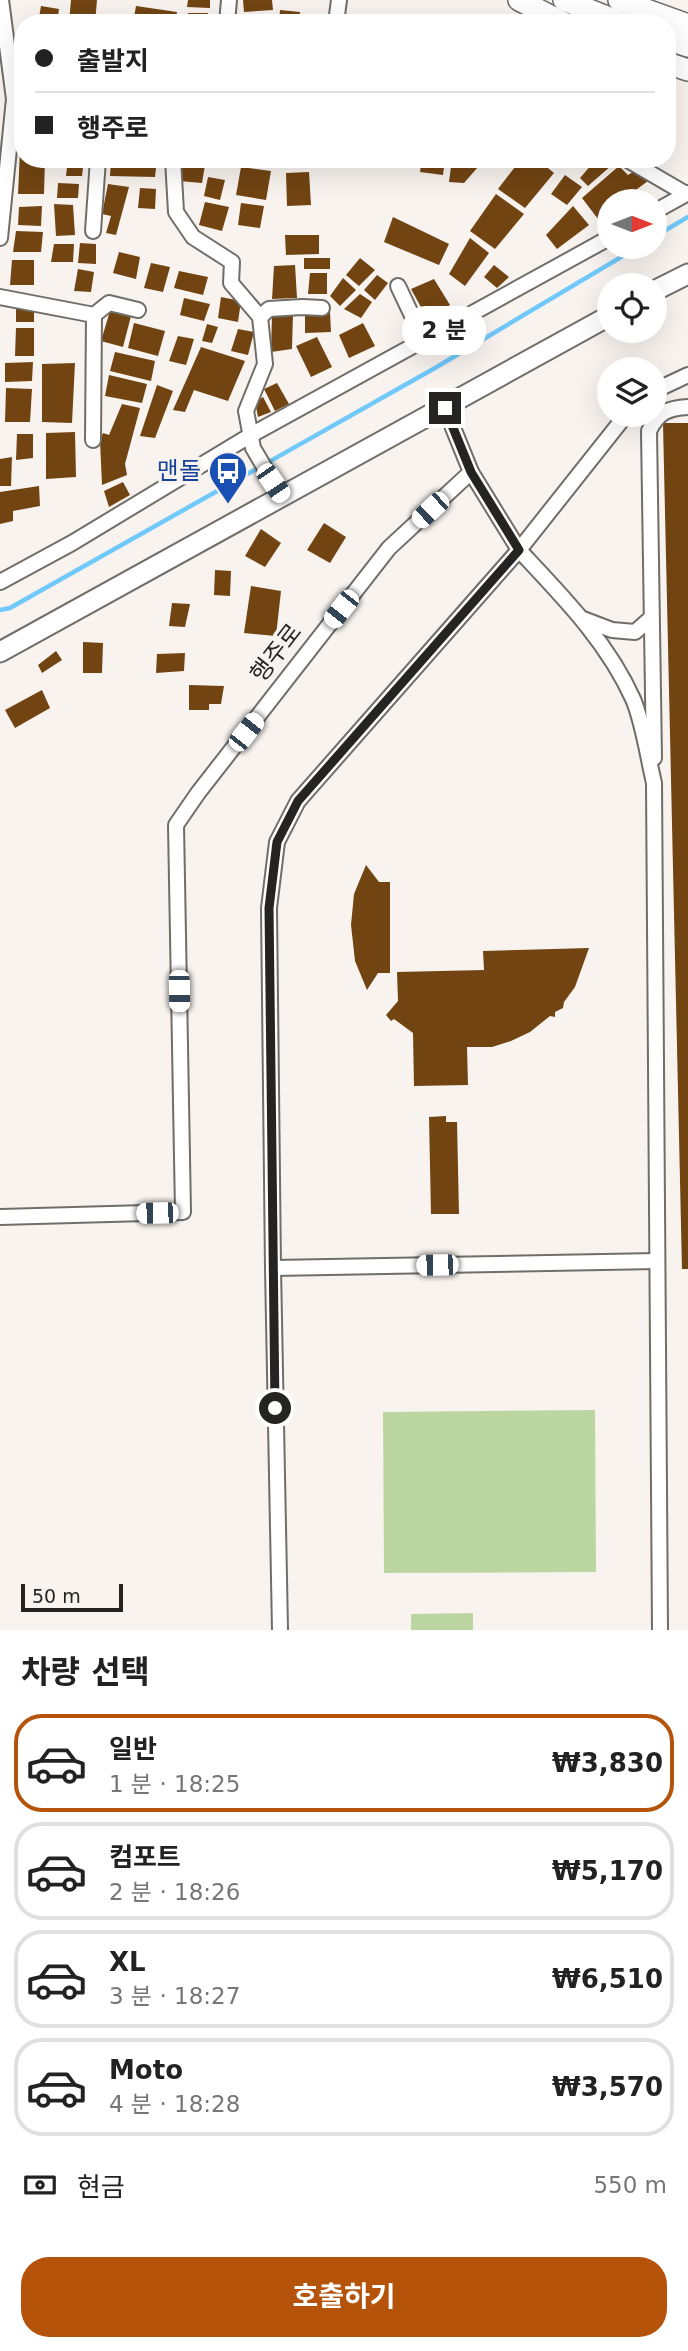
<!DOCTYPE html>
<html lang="ko">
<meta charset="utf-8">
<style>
body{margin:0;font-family:"DejaVu Sans","Noto Sans KR",sans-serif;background:#f6f6f6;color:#222;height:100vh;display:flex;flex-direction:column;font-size:26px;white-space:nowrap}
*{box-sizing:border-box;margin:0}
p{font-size:23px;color:#767676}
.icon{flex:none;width:38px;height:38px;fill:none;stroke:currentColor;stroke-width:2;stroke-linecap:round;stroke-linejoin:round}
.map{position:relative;height:1630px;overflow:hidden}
.side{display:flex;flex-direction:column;background:#fff;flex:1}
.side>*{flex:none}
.guide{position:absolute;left:14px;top:14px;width:662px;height:154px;border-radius:28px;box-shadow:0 7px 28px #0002;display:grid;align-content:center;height:154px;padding:0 21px;background:#fff}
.needle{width:46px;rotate:90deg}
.buttons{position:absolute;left:597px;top:189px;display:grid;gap:14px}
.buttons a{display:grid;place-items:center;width:70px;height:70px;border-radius:50%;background:#fff;box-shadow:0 7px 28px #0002;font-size:35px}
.scale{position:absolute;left:21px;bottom:18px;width:102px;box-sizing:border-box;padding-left:7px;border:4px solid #262422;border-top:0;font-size:19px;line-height:24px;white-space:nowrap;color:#262422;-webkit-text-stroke:5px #f8f3ee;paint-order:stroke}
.end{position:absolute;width:32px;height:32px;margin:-16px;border:9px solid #262422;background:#fff;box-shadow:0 0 0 4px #fff}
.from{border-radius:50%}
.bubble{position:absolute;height:49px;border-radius:24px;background:#fff;box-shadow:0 7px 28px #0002;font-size:23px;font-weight:700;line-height:49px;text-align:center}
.car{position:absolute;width:21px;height:42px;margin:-21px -10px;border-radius:9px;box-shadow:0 0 5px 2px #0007;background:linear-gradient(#fff 24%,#345 0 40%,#fff 0 76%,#345 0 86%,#fff 0)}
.guide b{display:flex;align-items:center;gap:24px;height:66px;font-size:26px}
.guide b+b{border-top:2px solid #e0e0e0}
.guide i{width:18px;height:18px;background:#222}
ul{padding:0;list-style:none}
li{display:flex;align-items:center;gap:21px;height:98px;margin:0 14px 10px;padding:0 7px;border:4px solid #e0e0e0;border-radius:28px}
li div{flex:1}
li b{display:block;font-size:26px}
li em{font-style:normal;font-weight:700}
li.on{border-color:#b45309}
li>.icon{width:63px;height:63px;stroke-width:1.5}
h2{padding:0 21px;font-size:32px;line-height:84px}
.pay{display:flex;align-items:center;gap:18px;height:77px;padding:0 21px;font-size:26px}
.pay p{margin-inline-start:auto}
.action{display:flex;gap:14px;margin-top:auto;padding:14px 21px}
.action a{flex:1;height:80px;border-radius:28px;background:#b45309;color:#fff;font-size:28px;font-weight:700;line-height:80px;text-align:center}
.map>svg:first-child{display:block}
.green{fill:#bcd6a2}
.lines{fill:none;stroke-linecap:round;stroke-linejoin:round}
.stream{stroke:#71c8fa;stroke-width:4.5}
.building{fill:#724412}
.street-casing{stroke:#716d69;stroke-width:18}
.secondary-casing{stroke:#716d69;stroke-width:23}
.primary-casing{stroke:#716d69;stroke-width:24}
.street{stroke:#fff;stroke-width:14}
.secondary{stroke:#fff;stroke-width:19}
.primary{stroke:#fff;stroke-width:21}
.route{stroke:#262422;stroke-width:9}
.labels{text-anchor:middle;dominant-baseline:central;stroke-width:7;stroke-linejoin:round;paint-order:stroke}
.transit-label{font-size:24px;fill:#164399;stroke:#f8f3ee;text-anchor:end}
.street-label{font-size:24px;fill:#262422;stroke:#f8f3ee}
</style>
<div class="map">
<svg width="688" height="1630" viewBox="0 0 688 1630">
<rect width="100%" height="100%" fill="#f8f3ee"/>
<!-- green -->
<g class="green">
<path d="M595 1410 596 1572 384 1573 383 1412Z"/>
<path d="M473 1613V1630H411V1614Z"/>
</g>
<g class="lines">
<!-- stream -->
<g class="stream">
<path d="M654 237 688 217"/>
<path d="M0 610 10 608 435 368 638 247"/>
</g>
</g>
<!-- building -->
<g class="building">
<path d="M71 0H97L95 23H69Z"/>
<path d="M188 0H210V8L187 7Z"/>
<path d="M243 0H272L273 10 244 12Z"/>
<path d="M41 6 59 9 57 23H38Z"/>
<path d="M136 6 177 12 175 23H133Z"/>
<path d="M280 10 300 12 299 23H279Z"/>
<path d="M188 13H208L207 23H187Z"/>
<path d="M271 14V23H244L243 15Z"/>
<path d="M20 151H23V159H45L44 194H18Z"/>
<path d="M68 159H84L82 176H66Z"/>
<path d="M111 159H157L155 177 110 176Z"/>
<path d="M183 159H206L202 183 179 181Z"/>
<path d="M422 159H445L443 175 420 172Z"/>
<path d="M452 159H485L464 183 449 182Z"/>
<path d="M521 159H537L554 173 525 208 498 189Z"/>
<path d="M586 159H604L612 165 588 186 580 178 592 164Z"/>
<path d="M619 166 628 175 636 170 648 181 621 201H609V211L598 219 582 198Z"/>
<path d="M241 167 271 171 266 200 236 195Z"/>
<path d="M309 172 311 205 287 206 286 173Z"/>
<path d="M565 175 582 187 567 205 551 194Z"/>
<path d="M208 177 225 180 220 200 204 196Z"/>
<path d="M58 183 79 184 78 198H57Z"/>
<path d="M108 184 129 187 116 235 106 233 111 216 102 214Z"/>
<path d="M140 188 156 189 155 209 138 208Z"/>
<path d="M496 194 524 214 495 249 470 231Z"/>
<path d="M205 202 229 207 222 231 199 225Z"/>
<path d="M241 203 264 206 260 228 238 225Z"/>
<path d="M54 204 73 205 75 235 56 236Z"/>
<path d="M42 206 41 226 18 225 19 207Z"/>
<path d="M573 206 589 225 557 249 546 235Z"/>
<path d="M393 217 449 244 439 265 384 242Z"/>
<path d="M16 231 43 232 41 252H13Z"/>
<path d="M285 235H319V254L286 255Z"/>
<path d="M470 238 489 253 465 286 449 274Z"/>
<path d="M80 243 96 244V264L78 263Z"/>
<path d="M54 244H74L73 262H51Z"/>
<path d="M119 252 140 257 136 279 113 273Z"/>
<rect x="304" y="258" width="26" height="11"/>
<path d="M360 258 375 270 359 286 346 275Z"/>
<path d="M12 260H34V285H10Z"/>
<path d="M151 263 170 267 163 292 144 288Z"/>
<path d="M295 265 297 298 272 299 274 266Z"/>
<path d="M494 265 509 277 497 288 484 277Z"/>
<path d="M78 269 94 272 91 292 74 291Z"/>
<path d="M179 271 208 277 203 295 174 288Z"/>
<path d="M310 273H327V294H308Z"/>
<path d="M377 275 388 283 375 300 364 290Z"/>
<path d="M343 278 356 290 340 306 330 296Z"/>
<path d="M434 279 450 305 427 318 411 289Z"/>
<path d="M360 294 372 302 361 318 344 309Z"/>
<path d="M221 297 241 301 238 322 218 318Z"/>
<path d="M184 298 210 304 204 321 180 315Z"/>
<path d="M16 308 34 310V322H16Z"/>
<path d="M110 311 131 316 123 347 101 341Z"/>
<path d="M330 312 331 332 305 333V313Z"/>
<path d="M293 314 292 349 271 352 272 315Z"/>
<path d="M134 323 165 331 158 356 128 348Z"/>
<path d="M363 323 375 346 349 358 339 335Z"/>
<path d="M207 324 218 327 212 343 202 341Z"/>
<path d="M16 328H34V356H15Z"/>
<path d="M238 329 254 332 248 355 231 351Z"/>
<path d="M178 336 194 339 186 365 169 361Z"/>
<path d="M317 337 332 367 311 377 296 346Z"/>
<path d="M201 347 245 361 228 401 194 390 185 412 173 410Z"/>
<path d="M115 352 155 361 151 381 110 371Z"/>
<path d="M33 362 32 381 5 382V363Z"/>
<path d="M75 363 72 423 42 422V364Z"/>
<path d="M109 375 147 384 142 403 105 396Z"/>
<path d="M277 383 289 404 275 411 264 389Z"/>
<path d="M157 385 173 391 155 438 140 436Z"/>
<path d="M6 388 32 389 30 422H5Z"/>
<path d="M263 397 271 412 258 417 255 402Z"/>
<path d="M122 404 140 408 125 464 127 475 102 485 100 441 103 433 109 435Z"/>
<path d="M663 423H688V1269H682Z"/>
<path d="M75 432 76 477 46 479V433Z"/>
<path d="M17 434H33V458L16 460Z"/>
<path d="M12 457 11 486H0V459Z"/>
<path d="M123 482 130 495 109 507 104 491Z"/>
<path d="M39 486 40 506 13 511V521L0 524V492Z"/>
<path d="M324 523 346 537 330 563 307 550Z"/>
<path d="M261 529 281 543 265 567 245 556Z"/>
<path d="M215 570 231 571 230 596 214 595Z"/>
<path d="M251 586 281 591 276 636 244 633Z"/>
<path d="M172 603 190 604 185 627 169 626Z"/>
<path d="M83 642 103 643 102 673H83Z"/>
<path d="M56 651 62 660 42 673 38 665Z"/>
<path d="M185 653 184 671 156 673 157 654Z"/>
<path d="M189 685 224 686 221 704H209V710H189Z"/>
<path d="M42 690 50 708 15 728 5 710Z"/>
<path d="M366 865 379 882H390V973H378L367 990 355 961 351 925 354 894Z"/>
<path d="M589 948 575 987 564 1002 563 1008 555 1012V1017L550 1016 530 1032 511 1041 492 1047H467L468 1085 414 1086 413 1033 394 1019 391 1021 386 1015 398 1001 397 972 484 970 483 951Z"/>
<path d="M446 1116V1122H457L459 1214H431L429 1117Z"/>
</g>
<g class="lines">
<!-- street casing -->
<g class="street-casing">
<g id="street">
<path d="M227 23 229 0"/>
<path d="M336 23 339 0"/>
<path d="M173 159 176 212 193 237 232 262 231 283 260 317 265 364 246 411 253 448 282 497"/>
<path d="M626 159 686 194"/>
<path d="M654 212 688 193"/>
<path d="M93 231 98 159"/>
<path d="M0 238 14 99 1 0"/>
<path d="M398 286 424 341"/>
<path d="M0 297 94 315 109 303 138 310"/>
<path d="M260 317 269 309 302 307 322 308"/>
<path d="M654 391 688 375"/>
<path d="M626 415 519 550C562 596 607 641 633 699 643 722 648 758 654 783L660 1630"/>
<path d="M93 440 94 315"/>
<path d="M0 582 72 543 251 435 609 238"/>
<path d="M583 619 612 630 635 632 651 618"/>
<path d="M654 758 649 431C658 413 667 408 688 407"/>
<path d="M0 1217 183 1212 176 825 198 793 389 548 471 472 445 408"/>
<path d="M273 1268 657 1261"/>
<path d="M280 1630 273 1268 269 908 277 842 298 801 519 550 471 472"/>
</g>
</g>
<!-- secondary casing -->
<g class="secondary-casing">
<g id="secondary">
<path d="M654 291 688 274"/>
<path d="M0 652 609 316"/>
</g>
</g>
<!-- primary casing -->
<g class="primary-casing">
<g id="primary">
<path d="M519 0 564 23"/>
<path d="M564 0 622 23"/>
<path d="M619 0 688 25"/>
<path d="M667 39 688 46"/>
<path d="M667 63 688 70"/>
</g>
</g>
<!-- street -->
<use href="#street" class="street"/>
<!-- secondary -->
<use href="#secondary" class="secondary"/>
<!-- primary -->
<use href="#primary" class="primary"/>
</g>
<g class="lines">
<!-- route -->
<path class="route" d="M275 1408 269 908 277 842 298 801 519 550 471 472 445 408"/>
</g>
<!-- icons -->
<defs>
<g id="bus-pin" transform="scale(2.0125)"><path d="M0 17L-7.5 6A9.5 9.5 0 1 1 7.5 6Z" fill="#1a4fb4" stroke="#f8f3ee"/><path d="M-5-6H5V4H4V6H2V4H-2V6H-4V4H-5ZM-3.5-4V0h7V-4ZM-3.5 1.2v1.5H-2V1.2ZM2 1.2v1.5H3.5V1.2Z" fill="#fff"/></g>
</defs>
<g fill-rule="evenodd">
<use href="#bus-pin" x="228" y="471"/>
</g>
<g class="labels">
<!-- transit labels -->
<g class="transit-label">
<text x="201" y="471">맨돌</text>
</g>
<!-- street labels -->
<g class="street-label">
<text transform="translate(276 653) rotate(-52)">행주로</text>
</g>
</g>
</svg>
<div class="buttons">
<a><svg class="needle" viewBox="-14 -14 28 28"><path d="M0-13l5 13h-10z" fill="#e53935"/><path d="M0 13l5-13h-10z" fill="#767676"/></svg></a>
<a><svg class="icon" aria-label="locate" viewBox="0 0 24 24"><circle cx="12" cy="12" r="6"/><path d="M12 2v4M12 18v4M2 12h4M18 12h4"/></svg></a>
<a><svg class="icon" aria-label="layers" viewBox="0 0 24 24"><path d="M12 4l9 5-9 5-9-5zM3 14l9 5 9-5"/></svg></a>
</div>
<div class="scale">50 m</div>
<i class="end from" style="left:275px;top:1408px"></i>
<i class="end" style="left:445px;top:408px"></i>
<div class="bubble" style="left:402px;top:306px;width:84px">2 분</div>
<i class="car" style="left:273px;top:483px;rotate:146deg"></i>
<i class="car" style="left:430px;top:510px;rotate:227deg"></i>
<i class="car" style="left:341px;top:609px;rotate:218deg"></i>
<i class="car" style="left:246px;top:732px;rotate:38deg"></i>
<i class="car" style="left:179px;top:991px;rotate:179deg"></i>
<i class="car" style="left:157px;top:1213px;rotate:269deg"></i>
<i class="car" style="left:437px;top:1265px;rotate:269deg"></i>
<div class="guide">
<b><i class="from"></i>출발지</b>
<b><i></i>행주로</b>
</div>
</div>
<section class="side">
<h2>차량 선택</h2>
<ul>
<li class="on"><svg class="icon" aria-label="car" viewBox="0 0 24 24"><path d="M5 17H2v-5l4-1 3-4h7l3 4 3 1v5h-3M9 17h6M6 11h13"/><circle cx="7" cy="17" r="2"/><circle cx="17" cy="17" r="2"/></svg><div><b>일반</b><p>1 분 · 18:25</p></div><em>₩3,830</em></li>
<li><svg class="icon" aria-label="car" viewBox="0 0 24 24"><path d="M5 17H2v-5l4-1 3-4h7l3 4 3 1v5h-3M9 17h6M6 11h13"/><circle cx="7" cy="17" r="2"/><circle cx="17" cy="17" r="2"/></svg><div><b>컴포트</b><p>2 분 · 18:26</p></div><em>₩5,170</em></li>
<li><svg class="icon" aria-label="car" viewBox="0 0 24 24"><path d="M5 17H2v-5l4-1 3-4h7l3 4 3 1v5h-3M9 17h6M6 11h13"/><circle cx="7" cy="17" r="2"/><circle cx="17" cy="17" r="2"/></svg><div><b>XL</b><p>3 분 · 18:27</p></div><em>₩6,510</em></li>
<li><svg class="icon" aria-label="car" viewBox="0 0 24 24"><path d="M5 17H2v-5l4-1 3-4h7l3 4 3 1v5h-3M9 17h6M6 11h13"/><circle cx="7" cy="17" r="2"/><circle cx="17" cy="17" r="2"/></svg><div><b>Moto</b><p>4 분 · 18:28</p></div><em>₩3,570</em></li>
</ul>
<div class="pay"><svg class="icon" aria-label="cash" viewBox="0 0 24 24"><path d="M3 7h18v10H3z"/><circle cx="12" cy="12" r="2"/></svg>현금<p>550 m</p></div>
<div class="action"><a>호출하기</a></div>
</section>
